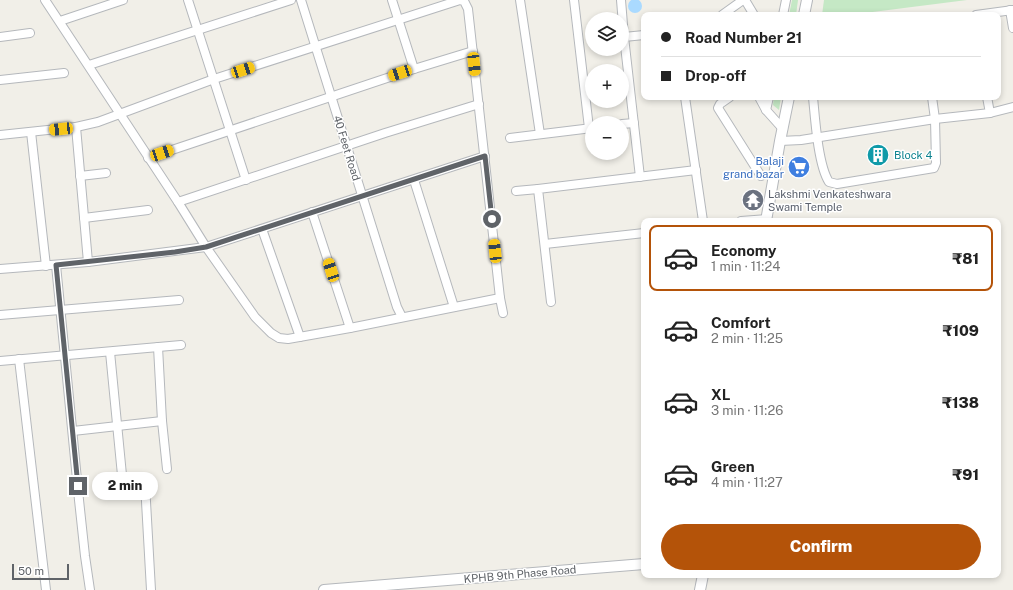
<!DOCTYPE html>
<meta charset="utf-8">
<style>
body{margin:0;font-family:"Public Sans",sans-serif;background:#f2f2f2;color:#222;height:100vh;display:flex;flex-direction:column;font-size:15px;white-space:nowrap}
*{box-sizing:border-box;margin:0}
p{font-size:13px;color:#767676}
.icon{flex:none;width:22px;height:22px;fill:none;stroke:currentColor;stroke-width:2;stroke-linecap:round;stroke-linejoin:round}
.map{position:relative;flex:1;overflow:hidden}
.drawer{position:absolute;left:641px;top:218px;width:360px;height:360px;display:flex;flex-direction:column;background:#fff;border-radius:8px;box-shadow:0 2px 6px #0003}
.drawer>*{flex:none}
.hud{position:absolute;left:641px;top:12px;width:360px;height:88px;border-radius:8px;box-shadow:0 2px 6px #0003;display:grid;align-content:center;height:88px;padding:0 20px;background:#fff}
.fabs{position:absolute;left:585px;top:12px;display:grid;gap:8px}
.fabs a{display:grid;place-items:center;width:44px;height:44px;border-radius:50%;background:#fff;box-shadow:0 2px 6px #0003;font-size:20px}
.scale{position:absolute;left:12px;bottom:10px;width:57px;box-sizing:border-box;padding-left:4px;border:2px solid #5f6368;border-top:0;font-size:11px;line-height:14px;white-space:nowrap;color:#5f6368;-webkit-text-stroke:3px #fff;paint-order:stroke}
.end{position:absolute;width:18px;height:18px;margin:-9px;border:5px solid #5f6368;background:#fff;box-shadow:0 0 0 2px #fff}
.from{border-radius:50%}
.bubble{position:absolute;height:28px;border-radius:14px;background:#fff;box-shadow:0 2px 6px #0003;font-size:13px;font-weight:800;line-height:28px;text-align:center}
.car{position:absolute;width:12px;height:24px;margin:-12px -6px;border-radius:5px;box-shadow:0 0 3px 1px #0007;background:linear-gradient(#f5c518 24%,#345 0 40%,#f5c518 0 76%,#345 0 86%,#f5c518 0)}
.hud b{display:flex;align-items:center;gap:14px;height:38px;font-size:15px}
.hud b+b{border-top:1px solid #e0e0e0}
.hud i{width:10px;height:10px;background:#222}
ul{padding:7px 0 0;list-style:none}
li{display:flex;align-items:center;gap:12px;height:66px;margin:0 8px 6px;padding:0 12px;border:2px solid transparent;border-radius:8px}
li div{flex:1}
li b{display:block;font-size:15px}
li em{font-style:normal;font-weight:800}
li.active{border-color:#b45309}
li>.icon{width:36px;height:36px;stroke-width:1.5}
.primary-button{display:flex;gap:8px;margin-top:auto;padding:8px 20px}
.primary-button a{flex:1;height:46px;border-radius:24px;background:#b45309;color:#fff;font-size:16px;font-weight:800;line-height:46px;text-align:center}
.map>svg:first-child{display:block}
.green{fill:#c5e8c5}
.water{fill:#aadaff}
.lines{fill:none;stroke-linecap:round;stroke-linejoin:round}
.minor-casing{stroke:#b5b8bc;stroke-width:10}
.tertiary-casing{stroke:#b5b8bc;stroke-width:12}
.minor{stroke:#fff;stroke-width:8}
.tertiary{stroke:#fff;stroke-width:10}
.route{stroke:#5f6368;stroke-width:5}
.labels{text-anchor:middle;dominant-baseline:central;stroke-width:3;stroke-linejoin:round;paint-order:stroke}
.street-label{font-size:11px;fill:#5f6368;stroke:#fff}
.culture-label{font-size:11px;fill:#0d838f;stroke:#fff;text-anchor:start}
.shop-label{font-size:11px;fill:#366cbe;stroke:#fff;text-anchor:end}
.worship-label{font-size:11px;fill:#5b616d;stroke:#fff;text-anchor:start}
</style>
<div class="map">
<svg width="1013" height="590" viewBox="0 0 1013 590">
<rect width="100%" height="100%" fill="#f1efe8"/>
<!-- green -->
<g class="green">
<path d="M792 0H798L796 15H789Z"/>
<path d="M824 0H967L849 15H822Z"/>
<path d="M774 97H781L779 110 773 105Z"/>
</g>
<!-- water -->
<circle class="water" cx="635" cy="6" r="7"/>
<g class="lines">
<!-- minor casing -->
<g class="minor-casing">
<g id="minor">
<path d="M45 0 178 202 206 247 255 317 271 333 279 338 288 339 350 328 500 298"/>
<path d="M188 0 246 180"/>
<path d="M301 0 397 307 402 317"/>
<path d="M392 0 414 69"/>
<path d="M520 0 540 134"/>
<path d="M574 0 589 128"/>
<path d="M621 0 624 37 640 177"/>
<path d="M745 0 754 15"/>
<path d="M1010 10 1013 28"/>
<path d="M722 15 743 0"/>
<path d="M783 15 786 0"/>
<path d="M976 15 1013 10"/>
<path d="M60 21 123 0"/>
<path d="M0 37 30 33"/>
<path d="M624 37 644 35"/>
<path d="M89 65 291 0"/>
<path d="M0 80 64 73"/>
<path d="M685 97 703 221"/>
<path d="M730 97 720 104 718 108 761 176"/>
<path d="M759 97 766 110 783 129"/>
<path d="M813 97C815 118 818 165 829 182L837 184 934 168 936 163 935 119 932 97"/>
<path d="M987 97 990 113"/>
<path d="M766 110 769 97"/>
<path d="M622 124 634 123"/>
<path d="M76 127 98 122 214 79 460 0 464 1 468 9 500 298 503 313"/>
<path d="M31 132 46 266"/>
<path d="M0 135 76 127 88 262"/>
<path d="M510 138 592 128"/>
<path d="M780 141 801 140 935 119 990 113 1013 107"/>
<path d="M148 158 414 69 473 51"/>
<path d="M80 176 106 173"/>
<path d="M414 180 454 307"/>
<path d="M516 191 538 189"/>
<path d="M178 202 385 133 479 104"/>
<path d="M312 212 350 328"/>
<path d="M84 218 148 210"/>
<path d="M741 221 766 219"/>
<path d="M262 229 300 337"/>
<path d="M545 244 644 233"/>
<path d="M56 265 79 500 85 556 90 590"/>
<path d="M0 269 88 262 206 247 485 156"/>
<path d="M551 302 538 189 696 170"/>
<path d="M0 315 179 300"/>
<path d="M158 347 162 421 167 469"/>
<path d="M110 352 122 475"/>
<path d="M19 359 46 590"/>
<path d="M0 361 181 345"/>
<path d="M73 431 162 421"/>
<path d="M145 484 151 590"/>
</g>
</g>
<!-- tertiary casing -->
<g class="tertiary-casing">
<g id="tertiary">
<path d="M804 15 807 0"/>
<path d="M766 221 780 141 789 97"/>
<path d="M324 590 644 564"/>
<path d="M700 590 703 575"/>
</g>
</g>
<!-- minor -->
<use href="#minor" class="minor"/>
<!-- tertiary -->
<use href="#tertiary" class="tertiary"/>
</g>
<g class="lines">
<!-- route -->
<path class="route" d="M78 486 56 265 175 252 206 247 485 156 492 219"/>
</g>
<!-- icons -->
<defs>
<g id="building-disc" transform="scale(1.15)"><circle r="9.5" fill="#0f9aa8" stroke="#fff"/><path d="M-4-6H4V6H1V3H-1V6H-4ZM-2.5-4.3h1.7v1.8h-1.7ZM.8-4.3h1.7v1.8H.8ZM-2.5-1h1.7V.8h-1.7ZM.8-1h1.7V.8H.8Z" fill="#fff"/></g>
<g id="supermarket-disc" transform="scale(1.15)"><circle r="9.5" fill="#3f7fe0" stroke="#fff"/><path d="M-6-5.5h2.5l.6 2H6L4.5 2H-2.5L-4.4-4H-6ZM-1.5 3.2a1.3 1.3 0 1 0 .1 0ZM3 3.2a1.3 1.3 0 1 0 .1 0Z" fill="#fff"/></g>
<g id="temple-disc" transform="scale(1.15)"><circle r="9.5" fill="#6b7280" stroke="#fff"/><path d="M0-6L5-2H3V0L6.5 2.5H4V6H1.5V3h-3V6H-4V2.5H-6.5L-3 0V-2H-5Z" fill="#fff"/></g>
</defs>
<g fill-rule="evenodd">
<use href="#building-disc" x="878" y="155"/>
<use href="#supermarket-disc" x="799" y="167"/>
<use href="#temple-disc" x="753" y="200"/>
</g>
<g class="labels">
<!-- street labels -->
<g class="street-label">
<text transform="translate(347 148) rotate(73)">40 Feet Road</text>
<text transform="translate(520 574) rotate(-5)">KPHB 9th Phase Road</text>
</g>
<!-- culture labels -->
<g class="culture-label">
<text x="894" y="155">Block 4</text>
</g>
<!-- shop labels -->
<g class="shop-label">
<text x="784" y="161">Balaji<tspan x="784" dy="13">grand bazar</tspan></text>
</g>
<!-- worship labels -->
<g class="worship-label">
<text x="768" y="194">Lakshmi Venkateshwara<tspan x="768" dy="13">Swami Temple</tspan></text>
</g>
</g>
</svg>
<div class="fabs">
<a><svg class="icon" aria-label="layers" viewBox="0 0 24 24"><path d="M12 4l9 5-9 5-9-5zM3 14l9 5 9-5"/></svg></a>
<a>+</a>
<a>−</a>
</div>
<div class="scale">50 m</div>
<i class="end from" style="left:492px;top:219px"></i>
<i class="end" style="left:78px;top:486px"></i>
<div class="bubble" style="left:92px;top:472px;width:66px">2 min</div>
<i class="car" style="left:474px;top:64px;rotate:174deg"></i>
<i class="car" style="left:243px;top:70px;rotate:72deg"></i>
<i class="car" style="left:400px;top:73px;rotate:252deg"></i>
<i class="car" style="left:61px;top:129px;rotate:264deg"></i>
<i class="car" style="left:162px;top:153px;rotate:71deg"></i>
<i class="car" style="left:495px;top:251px;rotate:354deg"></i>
<i class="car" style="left:331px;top:270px;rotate:342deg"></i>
<div class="hud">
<b><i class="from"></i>Road Number 21</b>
<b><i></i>Drop-off</b>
</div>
<section class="drawer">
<ul>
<li class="active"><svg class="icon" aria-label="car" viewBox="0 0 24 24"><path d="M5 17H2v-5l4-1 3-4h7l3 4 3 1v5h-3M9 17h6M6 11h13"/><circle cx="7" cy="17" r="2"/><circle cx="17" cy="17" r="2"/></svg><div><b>Economy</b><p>1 min · 11:24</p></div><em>₹81</em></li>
<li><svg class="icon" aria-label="car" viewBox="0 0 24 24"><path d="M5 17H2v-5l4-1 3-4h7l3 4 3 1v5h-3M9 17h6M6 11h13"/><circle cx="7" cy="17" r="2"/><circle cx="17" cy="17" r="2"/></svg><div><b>Comfort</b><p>2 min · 11:25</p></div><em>₹109</em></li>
<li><svg class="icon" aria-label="car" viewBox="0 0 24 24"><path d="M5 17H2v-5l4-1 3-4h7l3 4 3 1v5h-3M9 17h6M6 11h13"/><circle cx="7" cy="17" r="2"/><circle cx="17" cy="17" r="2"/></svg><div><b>XL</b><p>3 min · 11:26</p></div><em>₹138</em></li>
<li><svg class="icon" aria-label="car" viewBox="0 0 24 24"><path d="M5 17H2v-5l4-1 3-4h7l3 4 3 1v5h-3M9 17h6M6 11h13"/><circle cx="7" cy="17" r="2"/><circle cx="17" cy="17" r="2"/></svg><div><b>Green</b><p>4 min · 11:27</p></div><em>₹91</em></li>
</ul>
<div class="primary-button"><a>Confirm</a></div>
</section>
</div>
